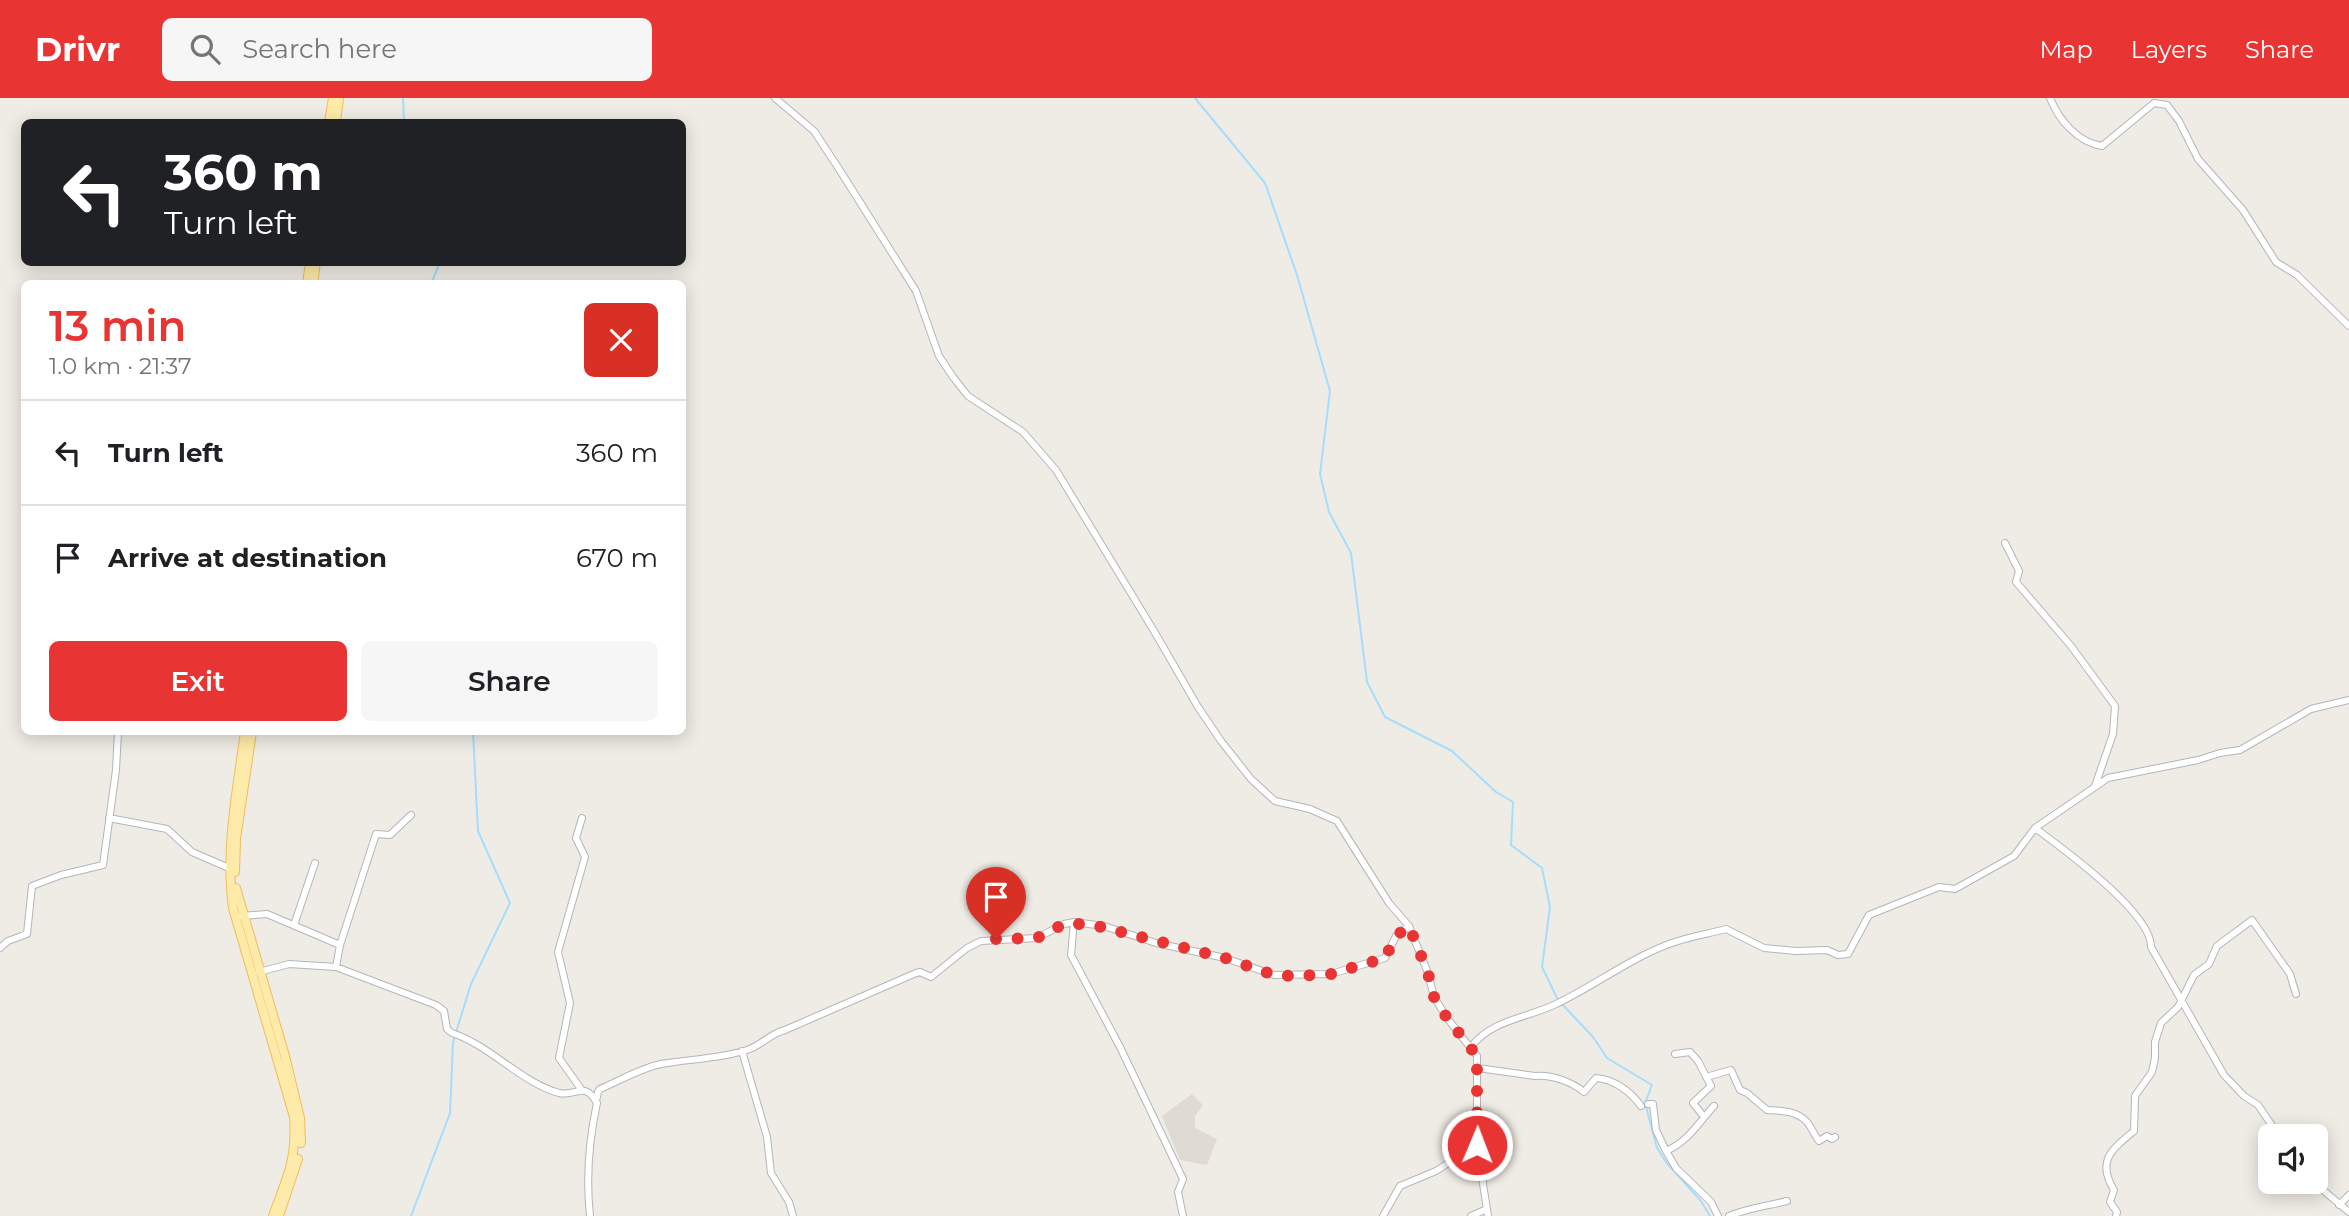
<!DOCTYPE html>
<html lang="en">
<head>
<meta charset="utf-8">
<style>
  body { margin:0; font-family:Montserrat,sans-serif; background:#f6f6f6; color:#202124; height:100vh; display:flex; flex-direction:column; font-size:26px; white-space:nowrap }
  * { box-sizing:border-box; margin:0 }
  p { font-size:23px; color:#757577 }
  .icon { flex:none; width:38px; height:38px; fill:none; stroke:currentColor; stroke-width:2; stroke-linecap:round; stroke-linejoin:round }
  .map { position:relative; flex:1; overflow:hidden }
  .drawer { position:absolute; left:21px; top:182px; width:665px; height:455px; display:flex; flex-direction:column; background:#fff; border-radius:10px; box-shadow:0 4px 18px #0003 }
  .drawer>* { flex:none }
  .guide { position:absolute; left:21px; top:21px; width:665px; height:147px; border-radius:10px; box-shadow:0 4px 18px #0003; background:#202124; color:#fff; overflow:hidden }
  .buttons { position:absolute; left:2258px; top:1026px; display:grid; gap:14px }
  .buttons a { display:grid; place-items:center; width:70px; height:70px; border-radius:10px; background:#fff; box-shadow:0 4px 18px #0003; font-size:35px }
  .pin { position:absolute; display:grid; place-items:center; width:60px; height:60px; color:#fff; margin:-72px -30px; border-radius:50% 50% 50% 0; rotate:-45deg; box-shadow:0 0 7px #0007 }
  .pin .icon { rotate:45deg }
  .me { position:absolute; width:77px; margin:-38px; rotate:1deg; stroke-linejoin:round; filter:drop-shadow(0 0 5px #0008) }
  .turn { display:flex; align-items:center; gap:24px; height:147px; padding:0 28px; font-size:32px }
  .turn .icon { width:91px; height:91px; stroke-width:2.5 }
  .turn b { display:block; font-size:49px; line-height:60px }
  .round { display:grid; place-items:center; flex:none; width:74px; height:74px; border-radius:10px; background:#f6f6f6 }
  .head { display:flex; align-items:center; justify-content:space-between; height:119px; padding:0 28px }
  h1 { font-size:42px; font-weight:600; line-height:52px; color:#e83432 }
  .action { display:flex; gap:14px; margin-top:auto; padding:14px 28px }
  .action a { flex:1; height:80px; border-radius:10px; background:#e83432; color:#fff; font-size:28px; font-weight:600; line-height:80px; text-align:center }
  .action a+a { background:#f6f6f6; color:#202124 }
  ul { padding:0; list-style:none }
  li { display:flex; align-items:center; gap:21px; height:105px; padding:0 28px; border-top:2px solid #e0e0e0 }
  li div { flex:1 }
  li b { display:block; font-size:26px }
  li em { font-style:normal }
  header { display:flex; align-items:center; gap:42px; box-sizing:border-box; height:98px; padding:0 35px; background:#e83432; color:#fff }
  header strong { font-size:33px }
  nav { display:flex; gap:38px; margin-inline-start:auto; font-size:24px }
  .search { width:490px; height:63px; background:#f6f6f6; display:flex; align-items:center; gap:18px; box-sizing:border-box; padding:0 24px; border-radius:10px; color:#757577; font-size:26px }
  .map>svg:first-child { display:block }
  .education { fill:#dfdbd3 }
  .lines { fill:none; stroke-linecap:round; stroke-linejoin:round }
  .stream { stroke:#a5ddfe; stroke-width:2 }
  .minor-casing { stroke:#b2b6ba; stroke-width:8 }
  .major-casing { stroke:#f0bd5c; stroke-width:10 }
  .minor { stroke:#fff; stroke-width:6 }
  .major { stroke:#feebaa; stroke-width:8 }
  .route { stroke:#e83432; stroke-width:12; stroke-dasharray:0 21.6 }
</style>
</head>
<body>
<header>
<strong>Drivr</strong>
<div class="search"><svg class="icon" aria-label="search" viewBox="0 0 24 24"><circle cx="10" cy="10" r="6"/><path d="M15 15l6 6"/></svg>Search here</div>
<nav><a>Map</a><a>Layers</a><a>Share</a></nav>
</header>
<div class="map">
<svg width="2349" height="1118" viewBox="0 0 2349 1118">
  <rect width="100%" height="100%" fill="#efece5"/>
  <path class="education" d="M1192 996 1203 1007 1195 1018V1030L1217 1041 1207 1067 1180 1062 1162 1018Z"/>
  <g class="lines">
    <path class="stream" d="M403 0 404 24
      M1195 0 1265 85 1297 177 1330 293 1320 376 1329 414 1351 455 1367 584 1385 619 1452 653 1496 694 1513 704 1511 747 1542 770 1550 809 1542 869 1558 902
      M431 186 440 164
      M1562 906 1593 939 1607 960 1652 987 1645 1005 1657 1050 1666 1064 1701 1103 1710 1118
      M411 1118 450 1015 453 944 471 886 510 805 478 733 473 634"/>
    <g class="minor-casing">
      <path id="minor" d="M775 0 814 33 839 71 916 193 939 258 953 279 968 298 1023 334 1056 372 1154 533 1198 609 1221 643 1251 681 1275 703 1310 711 1337 723 1389 805 1409 828 1428 875 1434 899 1447 920 1477 958V1047L1488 1118
        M2050 0C2059 22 2077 44 2102 48L2154 5 2167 7 2179 23 2198 61 2243 112 2276 164 2297 177 2349 228
        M2005 445 2019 473 2016 484 2071 548 2115 608 2113 636 2095 688
        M109 720 167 731 192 754 229 770
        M2035 730C2062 750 2152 815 2151 849L2224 977 2244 998 2258 1007 2279 1038
        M242 818 267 816 340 847
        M1074 824 1071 857 1120 949 1183 1081 1178 1094 1183 1118
        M294 827 315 765
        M0 850 8 843 27 836 32 788 61 777 103 767 116 672 118 634
        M336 869 340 847 376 736 390 737 411 717
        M259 874 289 866 336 869 436 907 444 913 447 931 452 935C491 948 520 984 559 995 577 999 584 982 597 1005 589 1042 586 1081 590 1118
        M1471 949C1491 922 1527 920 1556 906 1594 888 1629 861 1669 846 1687 839 1707 836 1726 831L1764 850 1796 853 1827 852 1838 857 1848 856 1869 817 1939 789 1955 791 2014 758 2035 730 2108 680 2198 662 2220 655 2240 652 2311 611 2349 602
        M742 953 767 1039 771 1075 789 1104 793 1118
        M1675 956 1690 954 1698 963 1711 988 1693 1005 1704 1019
        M1478 970 1535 978C1551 976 1572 984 1584 994L1596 980C1614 981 1631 994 1641 1008
        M1706 979 1731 972 1740 992 1747 995 1767 1012C1780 1013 1795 1012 1806 1023 1811 1028 1814 1037 1819 1043L1827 1038 1832 1041 1835 1039
        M581 991 559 960 570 905 558 854 585 759 576 740 582 720
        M596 1003 598 994 600 991C619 983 641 970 661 966 689 961 719 961 747 952 762 947 771 935 785 932L916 875 920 874 931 879 967 850 981 843 1037 840 1064 826 1074 824 1104 828 1156 845 1225 860 1274 877 1331 876 1385 860 1396 838 1409 828
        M1648 1006H1653L1656 1032 1666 1053 1676 1070 1711 1104 1718 1118
        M1666 1053C1689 1043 1698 1025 1714 1008
        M2315 1082 2324 1093 2349 1114
        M2339 1107 2349 1097
        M1383 1118 1400 1088 1436 1073 1459 1058 1477 1039
        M1471 1118 1487 1111
        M1729 1118C1748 1110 1767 1108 1787 1103
        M2116 1118 2117 1114 2110 1104 2114 1092C2096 1063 2112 1051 2134 1033L2135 998 2152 974 2155 960V944L2161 925 2178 909 2194 877 2209 866 2217 848 2252 822 2290 876 2296 896"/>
    </g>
    <g class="major-casing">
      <path id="major" d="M329 24 333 0
        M336 24 339 0
        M307 186 310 164
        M313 186 316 164
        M245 634C237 693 225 751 233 810L294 1019C297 1062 287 1079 273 1118
        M235 774 236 741 252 634
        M236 790 285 958 300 1020 301 1045
        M279 1118 298 1061"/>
    </g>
    <use href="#minor" class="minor"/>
    <use href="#major" class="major"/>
  </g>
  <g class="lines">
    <path class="route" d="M996 841 1037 840 1064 826H1089L1225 860 1274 877 1293 878 1331 876 1385 860 1396 838 1409 828 1428 875 1434 899 1447 920 1477 958V1047"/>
  </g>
</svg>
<div class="buttons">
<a><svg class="icon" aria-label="sound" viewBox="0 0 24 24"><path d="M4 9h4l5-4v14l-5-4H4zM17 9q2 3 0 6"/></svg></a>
</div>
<div class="pin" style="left:996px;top:841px;background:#d93025"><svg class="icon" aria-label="arrive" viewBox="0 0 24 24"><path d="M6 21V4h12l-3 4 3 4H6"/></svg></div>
<svg class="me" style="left:1477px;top:1047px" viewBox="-20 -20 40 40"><circle r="17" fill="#e83432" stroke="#fff" stroke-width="3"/><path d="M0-11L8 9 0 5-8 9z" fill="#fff"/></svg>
<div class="guide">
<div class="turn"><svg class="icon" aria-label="left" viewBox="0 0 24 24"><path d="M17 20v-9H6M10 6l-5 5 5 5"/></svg><div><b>360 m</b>Turn left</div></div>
</div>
<section class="drawer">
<div class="head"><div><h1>13 min</h1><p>1.0 km · 21:37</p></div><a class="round" style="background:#d93025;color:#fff"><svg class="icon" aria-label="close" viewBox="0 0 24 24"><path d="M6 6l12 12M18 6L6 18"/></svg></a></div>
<ul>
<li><svg class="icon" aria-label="left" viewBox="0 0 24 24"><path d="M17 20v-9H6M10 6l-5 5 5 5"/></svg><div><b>Turn left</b></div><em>360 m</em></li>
<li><svg class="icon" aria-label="arrive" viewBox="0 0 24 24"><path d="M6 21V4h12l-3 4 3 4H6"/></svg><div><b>Arrive at destination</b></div><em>670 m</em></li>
</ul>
<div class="action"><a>Exit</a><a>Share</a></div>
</section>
</div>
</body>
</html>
